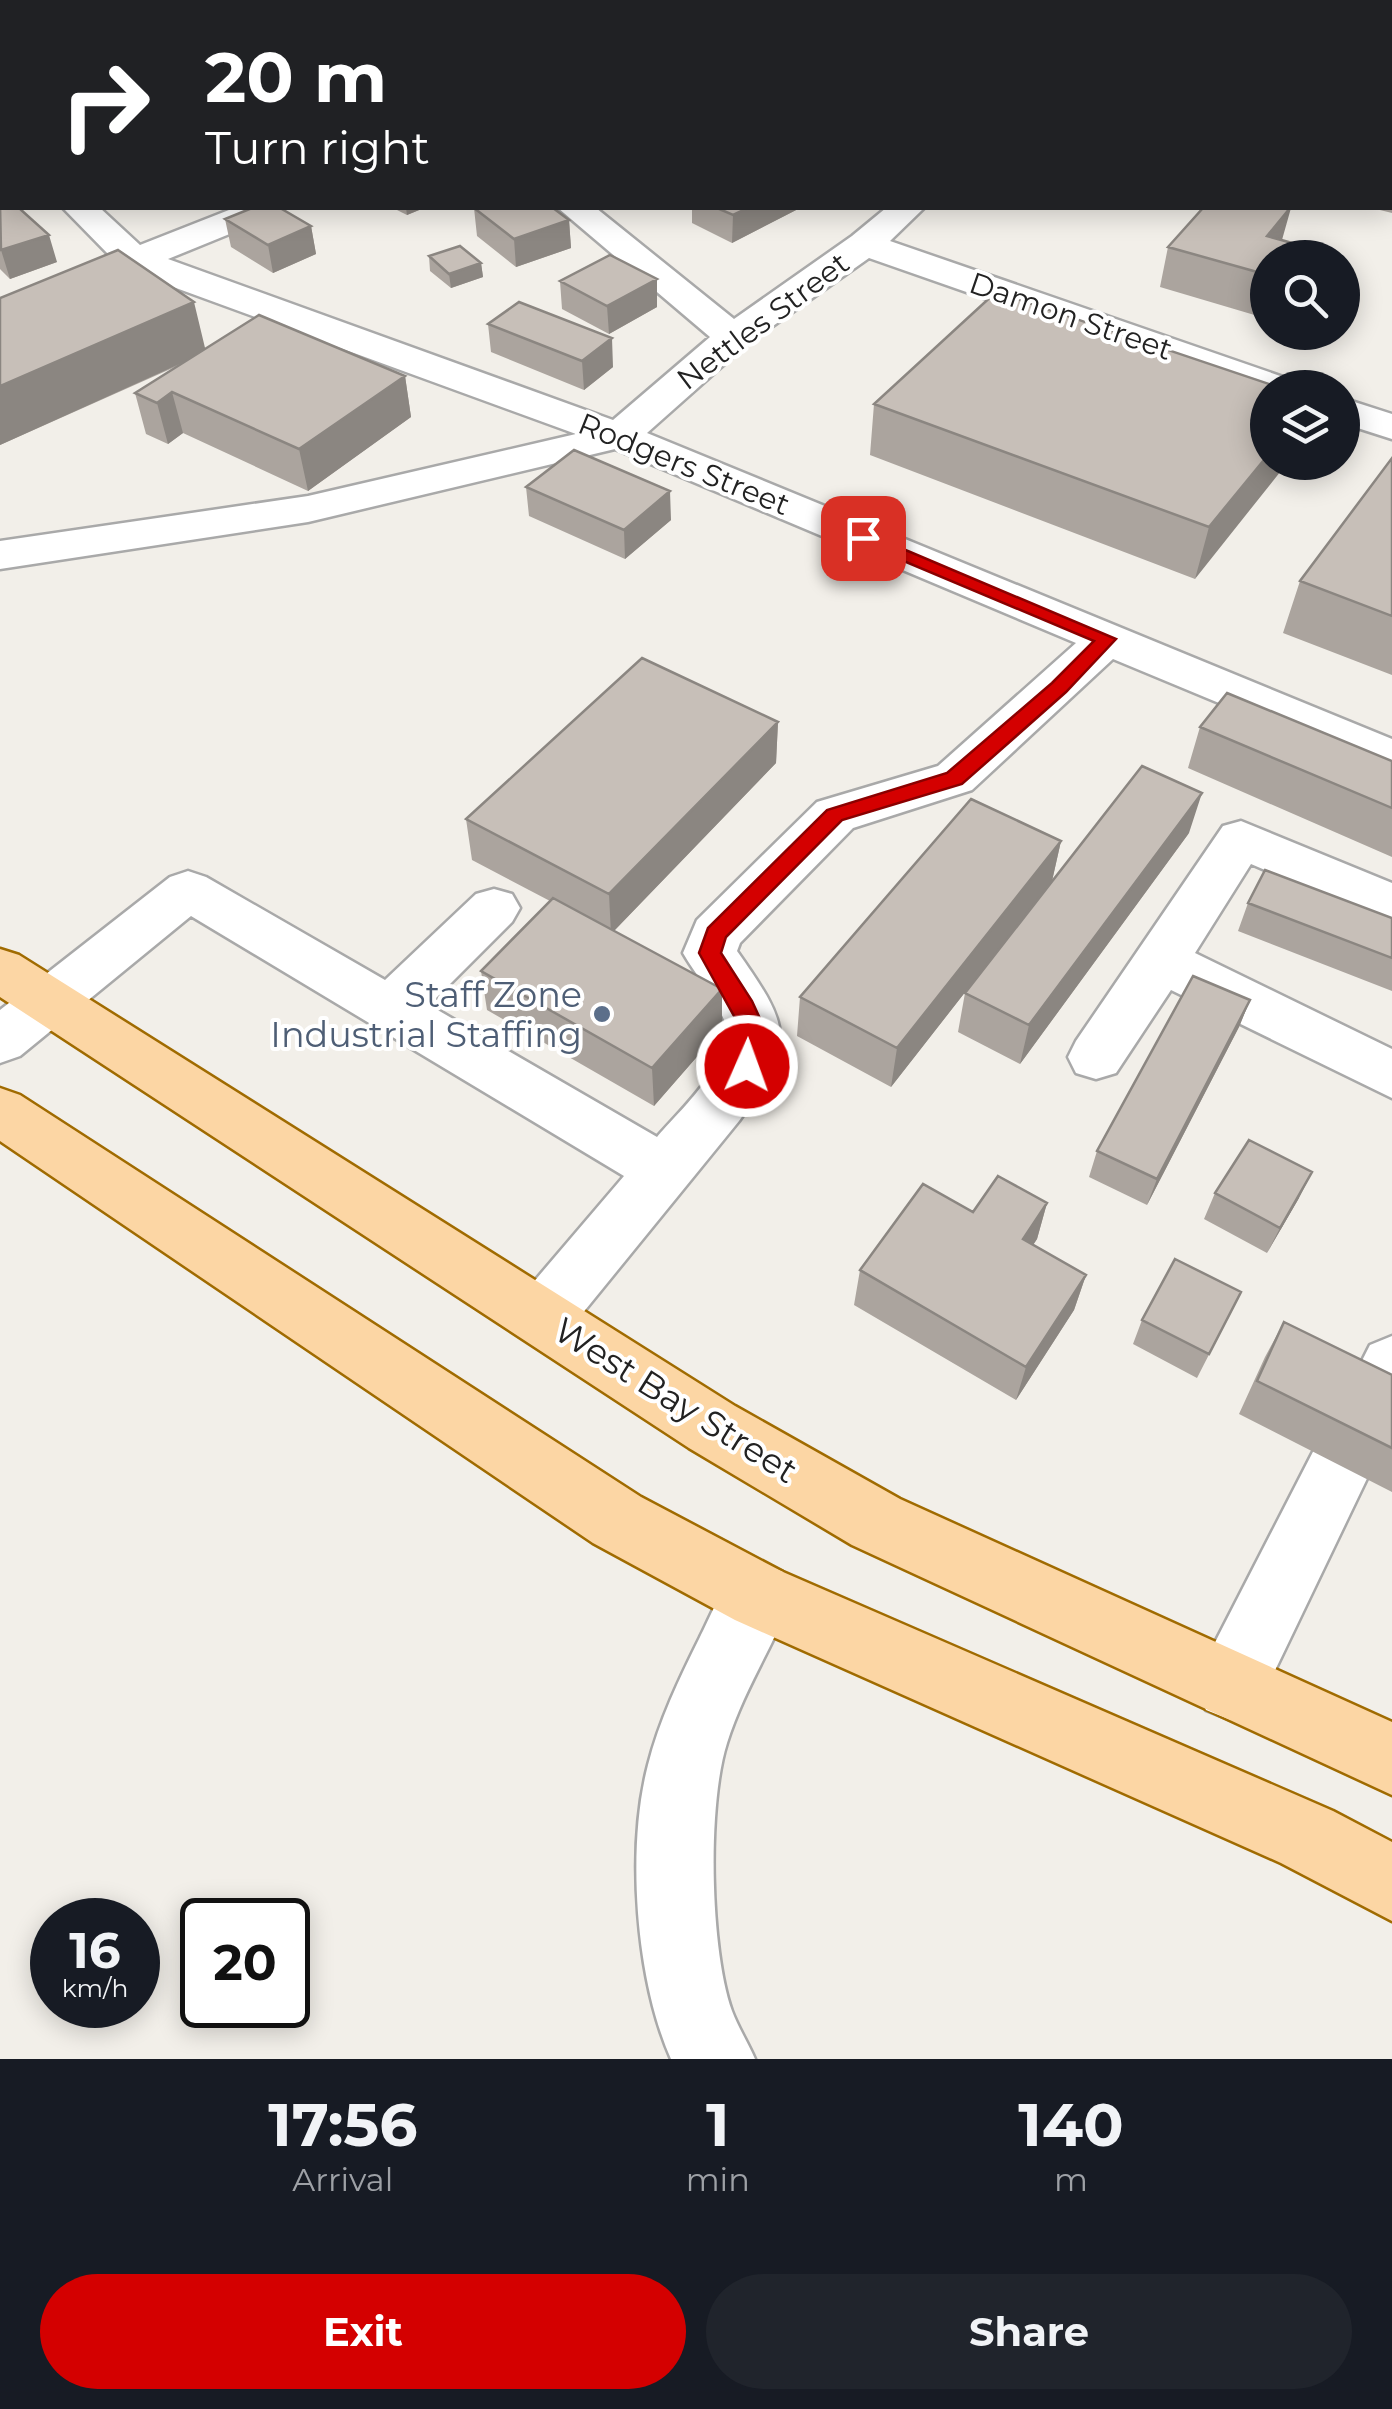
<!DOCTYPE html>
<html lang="en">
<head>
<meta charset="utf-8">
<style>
  body { margin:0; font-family:Montserrat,sans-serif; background:#20242c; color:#f1f3f6; height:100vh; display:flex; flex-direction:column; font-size:38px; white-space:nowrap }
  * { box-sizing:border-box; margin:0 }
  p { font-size:32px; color:#9ea1a6 }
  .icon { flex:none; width:55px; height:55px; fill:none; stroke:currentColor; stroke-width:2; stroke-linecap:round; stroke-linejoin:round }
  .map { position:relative; height:2059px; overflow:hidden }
  .drawer { display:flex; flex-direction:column; background:#171b24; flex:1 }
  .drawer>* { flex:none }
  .guide { position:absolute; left:0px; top:0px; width:1392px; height:210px; box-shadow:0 5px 25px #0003; background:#202124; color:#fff; overflow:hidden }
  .tools { position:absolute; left:1250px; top:240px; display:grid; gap:20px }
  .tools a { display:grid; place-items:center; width:110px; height:110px; border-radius:50%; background:#171b24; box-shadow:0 5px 25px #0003; font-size:50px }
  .speed { position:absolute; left:30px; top:1898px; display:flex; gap:20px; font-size:50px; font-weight:700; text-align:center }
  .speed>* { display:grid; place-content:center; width:130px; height:130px; border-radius:50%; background:#171b24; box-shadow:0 5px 25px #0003; line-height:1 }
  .speed small { font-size:25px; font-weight:400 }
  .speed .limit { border:5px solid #111; border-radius:15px; background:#fff; color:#111 }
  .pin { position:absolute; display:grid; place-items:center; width:85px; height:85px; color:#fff; margin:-42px; border-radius:20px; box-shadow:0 5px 15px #0006 }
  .me { position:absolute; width:110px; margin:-55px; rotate:2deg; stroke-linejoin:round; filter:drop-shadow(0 0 8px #0008) }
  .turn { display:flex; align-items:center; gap:35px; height:210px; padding:0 40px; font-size:45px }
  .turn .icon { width:130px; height:130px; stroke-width:2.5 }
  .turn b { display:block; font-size:70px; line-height:85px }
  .eta { display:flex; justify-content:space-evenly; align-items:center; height:170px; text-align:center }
  .eta b { font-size:60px; font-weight:700; line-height:70px }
  .action { display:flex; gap:20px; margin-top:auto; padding:20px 40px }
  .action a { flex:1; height:115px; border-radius:60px; background:#d40000; color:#fff; font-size:40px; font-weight:700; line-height:115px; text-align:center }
  .action a+a { background:#20242c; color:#f1f3f6 }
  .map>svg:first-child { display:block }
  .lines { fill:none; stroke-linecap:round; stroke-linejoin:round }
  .minor-casing { stroke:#a9a9a9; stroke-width:5 }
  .major-casing { stroke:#a06b00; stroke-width:5 }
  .minor { fill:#fff; fill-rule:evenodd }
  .major { fill:#fcd6a4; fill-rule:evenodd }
  .wall { fill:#aba49e }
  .shaded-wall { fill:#8b8681 }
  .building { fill:#c7bfb8; stroke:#8b8681; stroke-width:2.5 }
  .route { fill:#d40000; stroke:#8a0000; stroke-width:2.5 }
  .service-dot { fill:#5c6f8a; stroke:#fff; stroke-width:4 }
  .labels { text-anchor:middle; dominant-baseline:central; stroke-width:8; stroke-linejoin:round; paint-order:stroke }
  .far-street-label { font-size:30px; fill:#222; stroke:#fff }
  .service-label { font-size:35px; fill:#4e5e75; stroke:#fff; text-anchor:end }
  .street-label { font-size:35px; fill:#222; stroke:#fff }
</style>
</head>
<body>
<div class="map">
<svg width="1392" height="2059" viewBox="0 0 1392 2059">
  <rect width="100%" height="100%" fill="#f2efe9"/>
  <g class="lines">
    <g class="minor-casing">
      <path id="minor" d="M290 0H322L323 2H292Z
        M710 0H743L744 2H712Z
        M874 0H912L913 2H876Z
        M0 121 2 122V143L0 142Z
        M1390 134H1392V154H1390Z
        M63 208H100L140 245 234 208H281L276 215 168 259 613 420 710 337 558 208H596L734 319 852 236 886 208H924L890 241 1292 380 1297 388H1268V397L1264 396 869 258 746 345 647 433 1392 739V775L1113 659 972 790 853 828 740 943 737 951C792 1029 796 1042 739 1121L564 1336 542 1345 520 1336 511 1317 520 1298 624 1176 191 916 20 1056 0 1063V1010L170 877 188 871 206 877 385 980 476 894 494 889 512 894 520 908 512 922 429 1005 657 1137C680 1110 738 1058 724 1020 715 996 696 976 683 953L697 920 817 802 938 766 1076 643 615 449 308 522 0 569V541L308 496 576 434 135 273 0 325V301L111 257Z
        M1342 398 1392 414V439L1342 423Z
        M1241 821 1392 883V924L1251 864 1195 953 1392 1049V1098L1171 990 1116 1073 1096 1079 1076 1073 1068 1057 1076 1041 1223 826Z
        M1392 1336V1429L1370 1438 1347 1429 1338 1408 1370 1345Z
        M1340 1435 1363 1444 1373 1466 1256 1710 1231 1720 1206 1710 1196 1685 1206 1660 1317 1444Z
        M759 1562 783 1572 793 1596C773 1646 743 1692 727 1743 707 1805 710 1950 732 2011 738 2027 748 2043 755 2059H671C636 1980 626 1849 648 1765 659 1721 680 1677 700 1637 708 1622 725 1579 738 1571 744 1567 752 1565 759 1562Z"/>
    </g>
    <g class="major-casing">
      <path id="major" d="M0 949 19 955 735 1406 900 1499 1392 1722V1795L852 1545 689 1448 0 997Z
        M0 1088 20 1095 641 1497 783 1572 1333 1811 1392 1842V1921L1281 1863 735 1620 593 1543 0 1141Z"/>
    </g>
    <use href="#minor" class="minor"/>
    <use href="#major" class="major"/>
  </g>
  <path class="wall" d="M604 0H693V2H604Z
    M1013 0H1069L1065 2H1022Z
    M2 35V68L0 66V36Z
    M1390 156 1392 157V213L1372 208H1390Z
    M0 204 57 262 10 279 0 269Z
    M393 208H424L407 215Z
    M474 208 569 220 571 248 516 267 477 236Z
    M692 208H800L732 243 692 223Z
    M225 219 311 226 316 254 273 273 231 247Z
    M1282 240 1332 254 1330 258H1268V319L1160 287 1168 247Z
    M429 256 481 263 483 277 451 288 430 271Z
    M657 279V307L609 334 562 309 560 281Z
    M0 298 206 349 405 376 411 417 308 491 183 433 168 444 146 434 135 393 184 363 0 445Z
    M488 324 613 367 584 390 491 352Z
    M1281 388 1195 579 870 455 874 404Z
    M1392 458V675L1283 633 1300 581Z
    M526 487 671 520 625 559 529 516Z
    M778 722 776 763 614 931 722 989V1028L654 1106 487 1010 481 971 550 901 472 860 466 819Z
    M1200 727 1392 761V857L1188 768Z
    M1189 833 1020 1064 958 1032 965 993Z
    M1061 841 1052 881 891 1087 797 1036 800 997Z
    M1248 903 1392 918V991L1238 931Z
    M1250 1000 1239 1027 1147 1205 1089 1177 1097 1151Z
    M1215 1193 1299 1198 1267 1253 1204 1219Z
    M1047 1203 1037 1239 1033 1245 1086 1275 1074 1310 1016 1400 854 1305 860 1270 973 1212Z
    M1241 1292 1197 1378 1133 1344 1142 1320Z
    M1284 1322 1392 1375V1492L1239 1414 1265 1357Z"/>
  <path class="shaded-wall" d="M632 0H693V2H632Z
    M1251 0H1269V2H1250Z
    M2 19V34L0 35V20Z
    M406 208H424L407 215Z
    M748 208H800L732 243 733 215Z
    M1291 208 1280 247 1267 236Z
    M569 220 571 248 516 267 514 239Z
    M311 226 316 254 273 273 268 245Z
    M49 235 57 262 10 279 1 250Z
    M481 263 483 277 451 288 449 274Z
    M657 279V307L609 334 607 306Z
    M194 302 206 352 0 445V386Z
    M612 338 613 367 584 390 582 361Z
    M405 376 411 417 308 491 299 449Z
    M172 392 183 433 168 444 157 403Z
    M1268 455V462H1288L1195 579 1209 527Z
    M670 491 671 520 625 559 624 530Z
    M778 722 776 763 611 934 609 894Z
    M1202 793 1189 833 1020 1064 1029 1025Z
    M1061 841 1052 881 891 1087 897 1048Z
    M722 989V1028L654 1106 652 1068Z
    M1250 1000 1239 1027 1147 1205 1157 1179Z
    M1312 1172 1299 1198 1267 1253 1280 1228Z
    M1047 1203 1037 1239 1013 1275 1023 1239Z
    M1086 1275 1074 1310 1016 1400 1026 1367Z"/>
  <path class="building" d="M0 0 4 2 2 19 0 20Z
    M48 0H97L99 2H51Z
    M381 0H440L431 2H385Z
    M486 0H536L528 2H485L483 1Z
    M796 0H857L862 2H795L792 1Z
    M1159 0H1256L1254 2H1156Z
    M1390 156 1392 157V183H1390Z
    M2 203V208H19L49 235 1 250 0 204Z
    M252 208H280L311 226 268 245 225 219Z
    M474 208H553L569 220 514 239Z
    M717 208H748L733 215Z
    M1203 208H1290L1267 236 1332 254 1329 258H1268V275L1168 247Z
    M460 246 481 263 449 274 429 256Z
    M118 250 194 302 0 386V298Z
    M610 255 657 279 607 306 560 281Z
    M996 292 1281 388H1268V455L1209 527 874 404Z
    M519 302 612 338 582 361 488 324Z
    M259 315 405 376 299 449 172 392 157 403 135 393Z
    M574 450 670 491 624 530 526 487Z
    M1392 458V616L1300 581Z
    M642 658 778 722 609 894 466 819Z
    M1227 693 1392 761V808L1200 727Z
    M1142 766 1202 793 1029 1025 965 993Z
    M971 799 1061 841 897 1048 800 997Z
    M1265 870 1392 918V958L1248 903Z
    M553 898 722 989 652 1068 481 971Z
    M1193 976 1250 1000 1157 1179 1097 1151Z
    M1249 1140 1312 1172 1280 1228 1215 1193Z
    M998 1176 1047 1203 1023 1239 1086 1275 1026 1367 860 1270 923 1184 973 1212Z
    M1175 1259 1241 1292 1209 1354 1142 1320Z
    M1284 1322 1392 1375V1448L1257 1381Z"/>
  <path class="route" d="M863 532 1116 639 1066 692 962 784 842 820 726 937 721 953 752 1001 767 1034 758 1066 747 1075 735 1066 744 1034 699 953 708 928 827 810 947 773 1052 683 1094 641 856 541 854 538Z"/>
  <circle class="service-dot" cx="602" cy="1014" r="10"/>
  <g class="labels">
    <g class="far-street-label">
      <text transform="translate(1071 316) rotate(19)">Damon Street</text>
      <text transform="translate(763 321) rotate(-37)">Nettles Street</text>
      <text transform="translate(684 464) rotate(22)">Rodgers Street</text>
    </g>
    <g class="service-label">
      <text x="582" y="994">Staff Zone<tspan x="582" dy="40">Industrial Staffing</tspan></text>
    </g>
    <g class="street-label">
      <text transform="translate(676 1400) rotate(32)">West Bay Street</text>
    </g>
  </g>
</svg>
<div class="tools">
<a><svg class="icon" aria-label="search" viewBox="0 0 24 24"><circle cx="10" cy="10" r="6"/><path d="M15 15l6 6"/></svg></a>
<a><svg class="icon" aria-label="layers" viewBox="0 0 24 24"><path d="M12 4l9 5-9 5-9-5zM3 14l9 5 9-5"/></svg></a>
</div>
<div class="speed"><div>16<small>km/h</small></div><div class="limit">20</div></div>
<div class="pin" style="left:863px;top:538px;background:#d93025"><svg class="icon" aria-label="arrive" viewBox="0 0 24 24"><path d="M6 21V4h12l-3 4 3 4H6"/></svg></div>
<svg class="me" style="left:747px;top:1066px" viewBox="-20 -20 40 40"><circle r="17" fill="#d40000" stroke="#fff" stroke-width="3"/><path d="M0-11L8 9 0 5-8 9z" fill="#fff"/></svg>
<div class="guide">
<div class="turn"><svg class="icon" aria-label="right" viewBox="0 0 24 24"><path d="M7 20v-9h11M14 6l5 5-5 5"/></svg><div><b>20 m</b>Turn right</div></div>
</div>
</div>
<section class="drawer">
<div class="eta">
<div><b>17:56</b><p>Arrival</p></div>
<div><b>1</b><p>min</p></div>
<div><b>140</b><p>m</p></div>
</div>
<div class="action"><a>Exit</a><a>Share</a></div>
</section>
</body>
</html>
